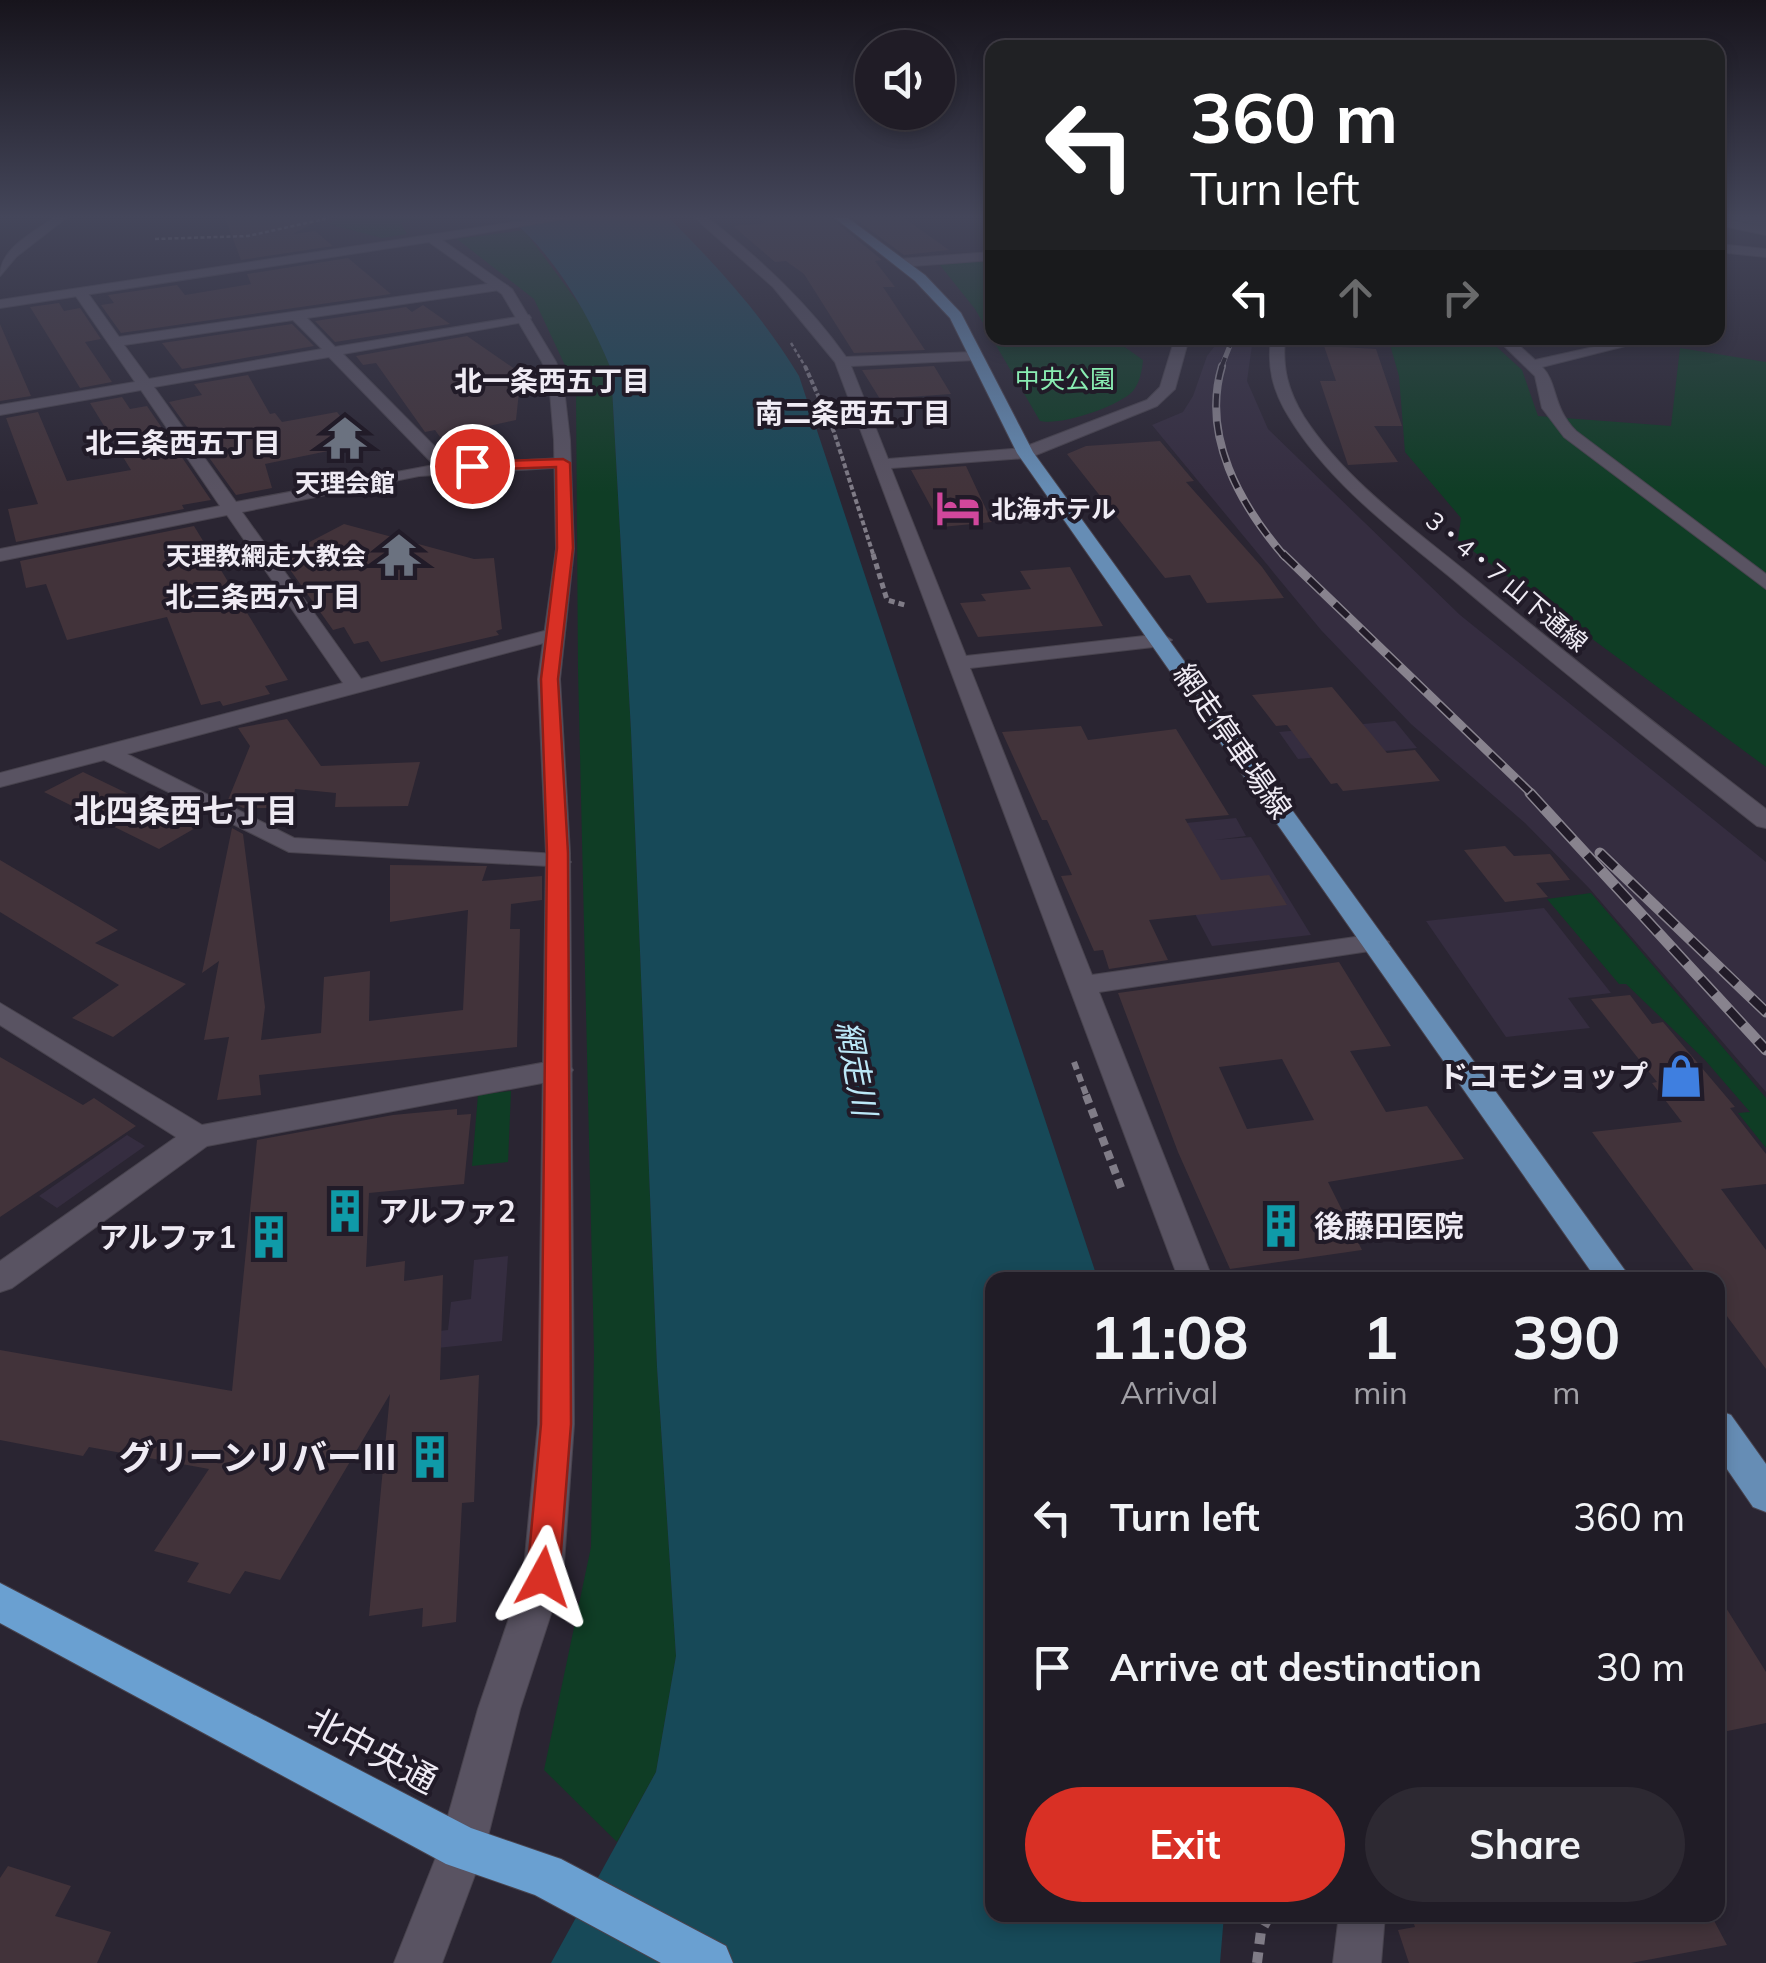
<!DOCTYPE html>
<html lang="en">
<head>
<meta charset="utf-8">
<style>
  body { margin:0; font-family:Mulish,"Noto Sans JP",sans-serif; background:#2d2932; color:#f1f3f6; height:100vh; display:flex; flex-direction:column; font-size:38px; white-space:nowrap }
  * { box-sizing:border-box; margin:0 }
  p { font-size:32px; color:#a2a1a7 }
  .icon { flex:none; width:55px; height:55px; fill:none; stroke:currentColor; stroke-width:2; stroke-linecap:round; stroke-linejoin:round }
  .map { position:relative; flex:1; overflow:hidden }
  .drawer { position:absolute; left:985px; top:1272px; width:740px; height:650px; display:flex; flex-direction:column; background:#201c26; border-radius:20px; box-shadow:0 5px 15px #0003,0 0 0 2px #3d3a43 }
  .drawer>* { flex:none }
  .banner { position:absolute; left:985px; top:40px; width:740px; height:305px; border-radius:20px; box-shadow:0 5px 15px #0003,0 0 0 2px #3d3a43; background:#202124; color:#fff; overflow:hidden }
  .fabs { position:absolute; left:855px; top:30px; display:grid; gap:20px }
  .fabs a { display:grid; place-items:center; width:100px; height:100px; border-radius:50%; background:#201c26; box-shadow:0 5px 15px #0003,0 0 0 2px #3d3a43; font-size:50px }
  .pin { position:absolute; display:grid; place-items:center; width:85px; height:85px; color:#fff; margin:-42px; border:5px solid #fff; border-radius:50%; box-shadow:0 2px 10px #0007 }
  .me { position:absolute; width:110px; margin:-55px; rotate:5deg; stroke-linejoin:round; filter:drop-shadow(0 0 8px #0008) }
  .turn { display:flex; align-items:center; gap:35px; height:210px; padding:0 40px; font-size:45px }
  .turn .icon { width:130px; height:130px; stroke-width:2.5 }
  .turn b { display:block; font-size:70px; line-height:85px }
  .lanes { display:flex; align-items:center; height:95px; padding:0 40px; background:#0003; justify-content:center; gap:50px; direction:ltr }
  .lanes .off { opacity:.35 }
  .eta { display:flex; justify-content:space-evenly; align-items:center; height:170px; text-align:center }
  .eta b { font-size:60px; font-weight:700; line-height:70px }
  .cta { display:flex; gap:20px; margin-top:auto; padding:20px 40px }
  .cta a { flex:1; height:115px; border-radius:60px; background:#d93025; color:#fff; font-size:40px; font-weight:700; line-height:115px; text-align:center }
  .cta a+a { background:#2d2932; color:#f1f3f6 }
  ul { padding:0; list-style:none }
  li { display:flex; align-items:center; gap:30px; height:150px; padding:0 40px }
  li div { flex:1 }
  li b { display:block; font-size:38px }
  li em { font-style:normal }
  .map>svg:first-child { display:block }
  .built { fill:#352d40 }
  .green { fill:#0f3d25 }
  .water { fill:#174958 }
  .building { fill:#42333a; fill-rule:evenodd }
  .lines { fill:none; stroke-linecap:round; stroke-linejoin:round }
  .minor-casing { stroke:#48434e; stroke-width:2 }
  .tertiary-casing { stroke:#48434e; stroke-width:2 }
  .secondary-casing { stroke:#48434e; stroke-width:2 }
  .primary-casing { stroke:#48434e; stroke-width:2 }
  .trunk-casing { stroke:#48434e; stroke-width:2 }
  .path-far5 { stroke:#807c87; stroke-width:2.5; stroke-dasharray:4 2.5; stroke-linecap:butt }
  .path-far4 { stroke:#807c87; stroke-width:4; stroke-dasharray:5 2.5; stroke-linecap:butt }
  .path-far3 { stroke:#807c87; stroke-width:5; stroke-dasharray:6 4; stroke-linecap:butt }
  .path-far2 { stroke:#807c87; stroke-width:6; stroke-dasharray:8 5; stroke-linecap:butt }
  .path-far1 { stroke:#807c87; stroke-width:8; stroke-dasharray:9 6; stroke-linecap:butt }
  .path { stroke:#807c87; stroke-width:10; stroke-dasharray:11 8; stroke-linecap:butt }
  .minor { fill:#595362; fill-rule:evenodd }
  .tertiary { fill:#595362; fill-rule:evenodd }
  .secondary { fill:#595362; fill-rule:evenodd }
  .primary { fill:#668db5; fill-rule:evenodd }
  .trunk { fill:#6aa0d1; fill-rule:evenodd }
  .rail-far3-casing { stroke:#88838e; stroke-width:5 }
  .rail-far2-casing { stroke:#88838e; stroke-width:8 }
  .rail-far1-casing { stroke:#88838e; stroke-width:9 }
  .rail-casing { stroke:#88838e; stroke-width:11 }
  .rail-far3 { stroke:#211b28; stroke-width:4; stroke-dasharray:11; stroke-linecap:butt }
  .rail-far2 { stroke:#211b28; stroke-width:5; stroke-dasharray:14; stroke-linecap:butt }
  .rail-far1 { stroke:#211b28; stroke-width:6; stroke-dasharray:18; stroke-linecap:butt }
  .rail { stroke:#211b28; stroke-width:8; stroke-dasharray:21; stroke-linecap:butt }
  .route { fill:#d93025; stroke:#8d1f18; stroke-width:2.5 }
  .labels { text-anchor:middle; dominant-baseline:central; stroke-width:8; stroke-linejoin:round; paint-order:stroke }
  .far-park-label { font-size:25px; fill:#89edb2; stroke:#211b28 }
  .far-poi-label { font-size:25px; font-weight:bold; fill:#efebf4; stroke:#211b28 }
  .far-street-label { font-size:25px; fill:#efebf4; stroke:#211b28 }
  .far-neighbourhood-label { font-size:28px; font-weight:bold; fill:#efebf4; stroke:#211b28 }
  .street-label { font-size:30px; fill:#efebf4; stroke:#211b28 }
  .poi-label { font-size:30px; font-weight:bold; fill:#efebf4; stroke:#211b28; text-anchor:end }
  .neighbourhood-label { font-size:32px; font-weight:bold; fill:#efebf4; stroke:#211b28 }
  .water-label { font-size:32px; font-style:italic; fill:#bce8f8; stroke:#211b28 }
  .near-poi-label { font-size:35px; font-weight:bold; fill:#efebf4; stroke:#211b28; text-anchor:end }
  .near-street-label { font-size:35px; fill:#efebf4; stroke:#211b28 }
</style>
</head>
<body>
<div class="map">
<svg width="1766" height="1963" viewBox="0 0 1766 1963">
  <rect width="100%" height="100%" fill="#2a2532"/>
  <path class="built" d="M1221 338H1253L1247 381 1268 429 1460 615 1766 862V1092L1589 888 1525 823 1411 724 1321 630 1152 425 1183 412 1193 396 1207 356Z
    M1395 721 1417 748 1298 759 1279 732Z
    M1236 818 1246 836 1215 840 1251 837 1311 935 1212 946 1159 846 1156 826Z
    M1544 908 1611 993 1568 998 1590 1028 1506 1037 1426 921Z
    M127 1135 145 1146 57 1208 39 1196Z
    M508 1256 502 1341 428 1349 430 1332 448 1330 451 1302 471 1299 474 1260Z"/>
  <path class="green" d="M341 218H435L400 222 407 234 382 238 328 224Z
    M524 230 591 320 611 369 631 731 657 1367 676 1656 656 1772 617 1842 544 1770 591 1547 594 1352 578 669 576 389 534 299 457 239Z
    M992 259V338H1112L1143 360C1142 371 1140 382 1133 391 1118 407 1060 426 1040 421L975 309 939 264Z
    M1388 338H1487L1522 370 1538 416 1671 426 1680 348 1766 362V767L1458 540 1461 518 1405 452 1399 376Z
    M1591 893 1766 1098V1148L1738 1113 1750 1112 1705 1060 1626 984H1619L1547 899Z
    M511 1091 508 1162 472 1166 478 1095Z"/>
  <path class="water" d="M509 218H669C719 268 762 315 799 376L1098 1280H992V1915H1224L1220 1963H551L656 1772 676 1656 657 1367 631 731 611 369C589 315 555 255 509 218Z"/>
  <path class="building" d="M225 218H322L293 234 315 231 333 246 241 260Z
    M760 218H831L882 260 875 261 895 287H883L925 350 854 353 804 274 786 261 775 262 733 226 766 223Z
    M854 218H904L949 250 904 255Z
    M348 258 391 294 121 333 101 305 114 303 108 295 177 285 185 295 251 284 247 274Z
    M59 303 64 311 80 308 101 339 85 342 112 382 80 388 30 307Z
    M423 305 450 324 335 342 315 321 406 307 412 312Z
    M0 324 31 396 0 401Z
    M292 324 314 346 182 369 162 343Z
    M467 336 522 374 512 376 522 383 511 385 519 392 516 420 440 437 435 430 425 432 376 363 363 365 356 356Z
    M1324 346 1376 349 1402 426H1374L1398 462 1348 465 1320 381H1336Z
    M934 366 951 394 880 399 862 370Z
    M248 375 270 414 275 413 282 422 337 412 362 444 265 464 272 488 236 495 169 402 202 395 194 384Z
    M122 397 130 409 147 406 211 500 182 505 184 509 16 542 8 509 38 504 6 418 38 412 67 481 131 470 90 403Z
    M1160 441 1194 481 1186 482 1262 567 1284 598 1207 603 1190 575 1165 578 1067 454 1086 446Z
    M966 466 992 522 942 527 911 470Z
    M344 524 474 559 494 558 502 629 496 631 499 635 381 662 368 641 354 644 344 627 333 630 281 557Z
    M194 526 288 680 265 686 270 694 223 706 220 701 201 705 167 617 67 640 46 584 26 588 20 561Z
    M1070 567 1103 626 978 637 960 603 986 601 981 594 1031 589 1020 571Z
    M1332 687 1387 753 1415 750 1440 781 1343 791 1337 783 1331 784 1287 725 1276 726 1252 695Z
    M287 719 321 766 420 762 408 806 335 807 336 793 295 789 292 808H243L228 800 250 746 238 728Z
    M1081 726 1088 740 1176 729 1229 815 1185 819 1221 880 1269 875 1287 905 1149 920 1168 960 1109 969 1103 950 1094 951 1061 876 1072 875 1047 820H1042L1002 732Z
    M83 772 197 827 159 849 44 792Z
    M232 828 243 834 265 1007 261 1040 321 1033 324 977 370 971 369 1021 463 1010 468 910 390 922V865L487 866 482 881 542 876V900L511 904 510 929H520L517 1047 259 1075 261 1095 217 1100 229 1037 204 1040 219 961 202 973Z
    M1505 846 1514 856 1550 854 1570 880 1536 883 1548 897 1505 902 1464 850Z
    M0 860 118 930 95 943 186 984 113 1037 72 1018 119 985 0 912Z
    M1339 962 1391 1046 1350 1051 1386 1112 1427 1106 1464 1159 1328 1182 1362 1250 1230 1269 1178 1152 1118 993ZM1282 1059 1314 1120 1247 1129 1219 1067Z
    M1630 995 1652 1024 1663 1022 1735 1107 1730 1108 1766 1154V1184L1721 1189 1766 1250V1369L1718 1304V1280H1701L1592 1132 1682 1122 1652 1083 1657 1082 1591 999Z
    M0 1057 83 1105 94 1098 136 1126 0 1217Z
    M457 1109V1115L471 1114 464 1184 369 1193 366 1267 405 1261 404 1281 443 1275 440 1380 479 1375 474 1502 462 1503 456 1622 422 1627 423 1608 369 1616 390 1394 280 1580 245 1571 230 1594 187 1582 199 1563 154 1551 209 1469 89 1447 83 1456 0 1440V1350L232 1391 257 1140 393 1115Z
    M1718 1595 1766 1672V1723L1718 1733Z
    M8 1866 71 1886 55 1916 111 1932 97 1963H0V1878Z
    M1411 1915H1711L1727 1945 1631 1963H1409L1398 1930 1415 1927Z"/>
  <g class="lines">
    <g class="minor-casing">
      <path id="minor" d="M53 218H66L16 257 0 276C0 248 32 234 53 218Z
        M695 218H708C760 259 808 303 846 357L975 352 982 356 975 360 851 366 888 459 1025 448 1033 453 1025 458 891 468 966 656 1162 634 1172 640 1162 646 970 668 1092 975 1376 934 1389 942 1376 950 1099 992 1213 1280H1179L835 362 773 287Z
        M1718 218 1766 227V235L1718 225Z
        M1718 244 1766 249V257L1718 252Z
        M992 252V260L899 267 893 263 899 259Z
        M501 282 508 286 506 289 307 318 335 347 529 315 531 318 524 322 343 354 452 464 563 458 571 463 569 467 419 476 242 512 361 679 552 629 559 631V639L127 754 294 838 558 854 567 857 571 862 567 867 289 852 104 760 0 787V773L343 683 227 515 0 561V549L220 506 141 390 0 415V405L135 382 73 292 75 289H85L119 337ZM293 320 322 349 149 379 124 345ZM329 357 434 465 236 502 154 387Z
        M1496 338H1511L1535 360 1634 338H1657L1542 367C1558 383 1552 407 1576 431L1766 574V589L1564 437 1542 408 1535 376Z
        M0 1003 202 1125 558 1060 568 1063 573 1070 568 1077 558 1080 207 1146 12 1288 0 1292V1261L176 1137 0 1025Z
        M462 1825 478 1832 485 1848 442 1963H394L446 1832Z
        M1339 1915H1385L1381 1963H1333Z"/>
    </g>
    <g class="tertiary-casing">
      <path id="tertiary" d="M541 218H569L442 240 512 289 556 362 563 380 570 440 574 549 560 679 570 853 574 1424 563 1577 520 1709 485 1848 478 1864 462 1871 446 1864 439 1848 478 1709 523 1577 538 1424 546 853 538 679 556 549 554 440 549 380 542 362 502 294 429 242 0 308V300Z
        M1175 338H1189L1175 389 1157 406 1031 457H1019V449L1147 400 1160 387Z
        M1271 338H1285C1282 368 1288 391 1304 417 1345 480 1411 527 1469 574 1566 654 1666 732 1766 809V828L1757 826C1658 748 1559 669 1462 587 1401 536 1331 486 1289 417 1273 391 1267 368 1271 338Z"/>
    </g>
    <g class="secondary-casing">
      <path id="secondary" d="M1730 218 1766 219V227Z"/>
    </g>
    <g class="primary-casing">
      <path id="primary" d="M835 218H848L925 275 961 313 1033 452 1632 1280H1597L1017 453 950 318 915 281Z
        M1718 1410 1731 1415 1766 1464V1512L1753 1507 1718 1456Z"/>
    </g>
    <g class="trunk-casing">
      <path id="trunk" d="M0 1583 471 1828 561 1859 726 1946 733 1963H661L535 1895 446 1864 0 1623Z"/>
    </g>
    <path class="path-far5" d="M155 239 248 236 329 218
      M791 343 806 368"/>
    <path class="path-far4" d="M805 366 834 432 874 557"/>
    <path class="path-far3" d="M873 554 887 600 908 606"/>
    <path class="path-far2" d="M1074 1062 1087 1097"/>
    <path class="path-far1" d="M1086 1095 1122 1190"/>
    <path class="path" d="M1257 1963 1261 1931 1270 1915"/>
    <use href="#minor" class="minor"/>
    <use href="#tertiary" class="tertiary"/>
    <use href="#secondary" class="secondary"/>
    <use href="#primary" class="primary"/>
    <use href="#trunk" class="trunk"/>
    <g class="rail-far3-casing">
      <path id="rail-far3" d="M1221 368 1233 338"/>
    </g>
    <g class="rail-far2-casing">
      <path id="rail-far2" d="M1222 366C1201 436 1240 505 1285 557"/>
    </g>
    <g class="rail-far1-casing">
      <path id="rail-far1" d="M1283 554 1533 795"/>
    </g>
    <g class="rail-casing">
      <path id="rail" d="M1530 793 1766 1050
        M1600 853 1766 1012"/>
    </g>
    <use href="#rail-far3" class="rail-far3"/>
    <use href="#rail-far2" class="rail-far2"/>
    <use href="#rail-far1" class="rail-far1"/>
    <use href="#rail" class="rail"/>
  </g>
  <linearGradient id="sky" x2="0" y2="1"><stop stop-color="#17141c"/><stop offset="0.44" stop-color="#44465a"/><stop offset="1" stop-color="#44465a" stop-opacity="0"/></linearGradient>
  <rect width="1766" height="493" fill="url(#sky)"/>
  <path class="route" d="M563 459 570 463 573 548 558 679 568 853 571 1424 559 1577 555 1588 543 1593 531 1588 527 1577 541 1424 547 853 541 679 557 548 556 467 472 470 465 466 472 462Z"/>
  <defs>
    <g id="temple-bare" transform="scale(3.45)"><path d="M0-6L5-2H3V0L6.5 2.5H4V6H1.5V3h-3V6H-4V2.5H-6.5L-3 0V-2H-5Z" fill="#6b7280" stroke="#211b28" stroke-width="2.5" paint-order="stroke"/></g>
    <g id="hotel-bare" transform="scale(3.45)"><path d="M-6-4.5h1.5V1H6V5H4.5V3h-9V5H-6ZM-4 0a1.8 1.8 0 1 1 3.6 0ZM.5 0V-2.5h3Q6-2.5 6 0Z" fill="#d1479c" stroke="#211b28" stroke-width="2.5" paint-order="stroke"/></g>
    <g id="shop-bare" transform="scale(3.45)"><path d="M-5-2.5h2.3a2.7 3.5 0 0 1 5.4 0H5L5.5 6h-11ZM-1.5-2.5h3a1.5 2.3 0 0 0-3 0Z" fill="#3f7fe0" stroke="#211b28" stroke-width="2.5" paint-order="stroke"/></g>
    <g id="building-bare" transform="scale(3.45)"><path d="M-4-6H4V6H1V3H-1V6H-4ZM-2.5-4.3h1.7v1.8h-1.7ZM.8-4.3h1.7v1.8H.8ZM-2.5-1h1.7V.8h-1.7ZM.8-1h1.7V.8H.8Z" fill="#0f9aa8" stroke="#211b28" stroke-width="2.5" paint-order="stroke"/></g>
  </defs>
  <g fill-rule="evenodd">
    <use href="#temple-bare" x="345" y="438"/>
    <use href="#hotel-bare" x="958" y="508"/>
    <use href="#temple-bare" x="399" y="555"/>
    <use href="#shop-bare" x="1681" y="1076"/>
    <use href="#building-bare" x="345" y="1211"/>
    <use href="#building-bare" x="1281" y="1226"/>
    <use href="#building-bare" x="269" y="1237"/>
    <use href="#building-bare" x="430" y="1457"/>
  </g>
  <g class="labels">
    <g class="far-park-label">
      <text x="1065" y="378">中央公園</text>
    </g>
    <g class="far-poi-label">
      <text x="345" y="482">天理会館</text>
      <text x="991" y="508" text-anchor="start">北海ホテル</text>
      <text x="366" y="555" text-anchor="end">天理教網走大教会</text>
    </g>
    <g class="far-street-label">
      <text transform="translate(1507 581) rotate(40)">3・4・7 山下通線</text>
    </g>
    <g class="far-neighbourhood-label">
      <text x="552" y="380">北一条西五丁目</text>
      <text x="853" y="412">南二条西五丁目</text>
      <text x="183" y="442">北三条西五丁目</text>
      <text x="263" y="596">北三条西六丁目</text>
    </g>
    <g class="street-label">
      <text transform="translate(1233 741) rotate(55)">網走停車場線</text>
    </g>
    <g class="poi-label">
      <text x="1648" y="1076">ドコモショップ</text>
      <text x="378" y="1211" text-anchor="start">アルファ2</text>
      <text x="1314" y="1226" text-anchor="start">後藤田医院</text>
      <text x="236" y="1237">アルファ1</text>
    </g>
    <g class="neighbourhood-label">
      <text x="186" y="810">北四条西七丁目</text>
    </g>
    <g class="water-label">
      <text transform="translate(857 1068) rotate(79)">網走川</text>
    </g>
    <g class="near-poi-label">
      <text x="397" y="1457">グリーンリバーⅢ</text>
    </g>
    <g class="near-street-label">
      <text transform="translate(373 1750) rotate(28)">北中央通</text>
    </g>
  </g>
</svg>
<div class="fabs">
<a><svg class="icon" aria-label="sound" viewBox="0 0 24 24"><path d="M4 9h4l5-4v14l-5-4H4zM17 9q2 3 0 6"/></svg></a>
</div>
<div class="pin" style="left:472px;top:466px;background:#d93025"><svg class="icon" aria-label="arrive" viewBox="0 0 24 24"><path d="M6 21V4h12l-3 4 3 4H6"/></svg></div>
<svg class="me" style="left:543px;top:1577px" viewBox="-20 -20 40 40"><path d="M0-17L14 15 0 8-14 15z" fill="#d93025" stroke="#fff" stroke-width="4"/></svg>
<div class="banner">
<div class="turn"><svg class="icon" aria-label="left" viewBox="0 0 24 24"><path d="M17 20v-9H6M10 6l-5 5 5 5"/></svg><div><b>360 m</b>Turn left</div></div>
<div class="lanes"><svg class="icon" aria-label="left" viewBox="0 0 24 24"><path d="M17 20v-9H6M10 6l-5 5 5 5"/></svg><svg class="icon off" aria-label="ahead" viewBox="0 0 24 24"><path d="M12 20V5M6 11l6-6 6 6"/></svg><svg class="icon off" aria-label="right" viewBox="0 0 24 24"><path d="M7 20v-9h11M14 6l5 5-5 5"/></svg></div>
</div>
<section class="drawer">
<div class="eta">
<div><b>11:08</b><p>Arrival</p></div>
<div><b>1</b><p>min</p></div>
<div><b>390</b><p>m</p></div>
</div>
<ul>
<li><svg class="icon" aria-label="left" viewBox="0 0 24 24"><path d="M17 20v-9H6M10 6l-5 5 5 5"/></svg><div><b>Turn left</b></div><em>360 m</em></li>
<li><svg class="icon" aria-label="arrive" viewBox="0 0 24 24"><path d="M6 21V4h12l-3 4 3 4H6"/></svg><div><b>Arrive at destination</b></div><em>30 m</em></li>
</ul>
<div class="cta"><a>Exit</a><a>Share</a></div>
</section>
</div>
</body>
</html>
